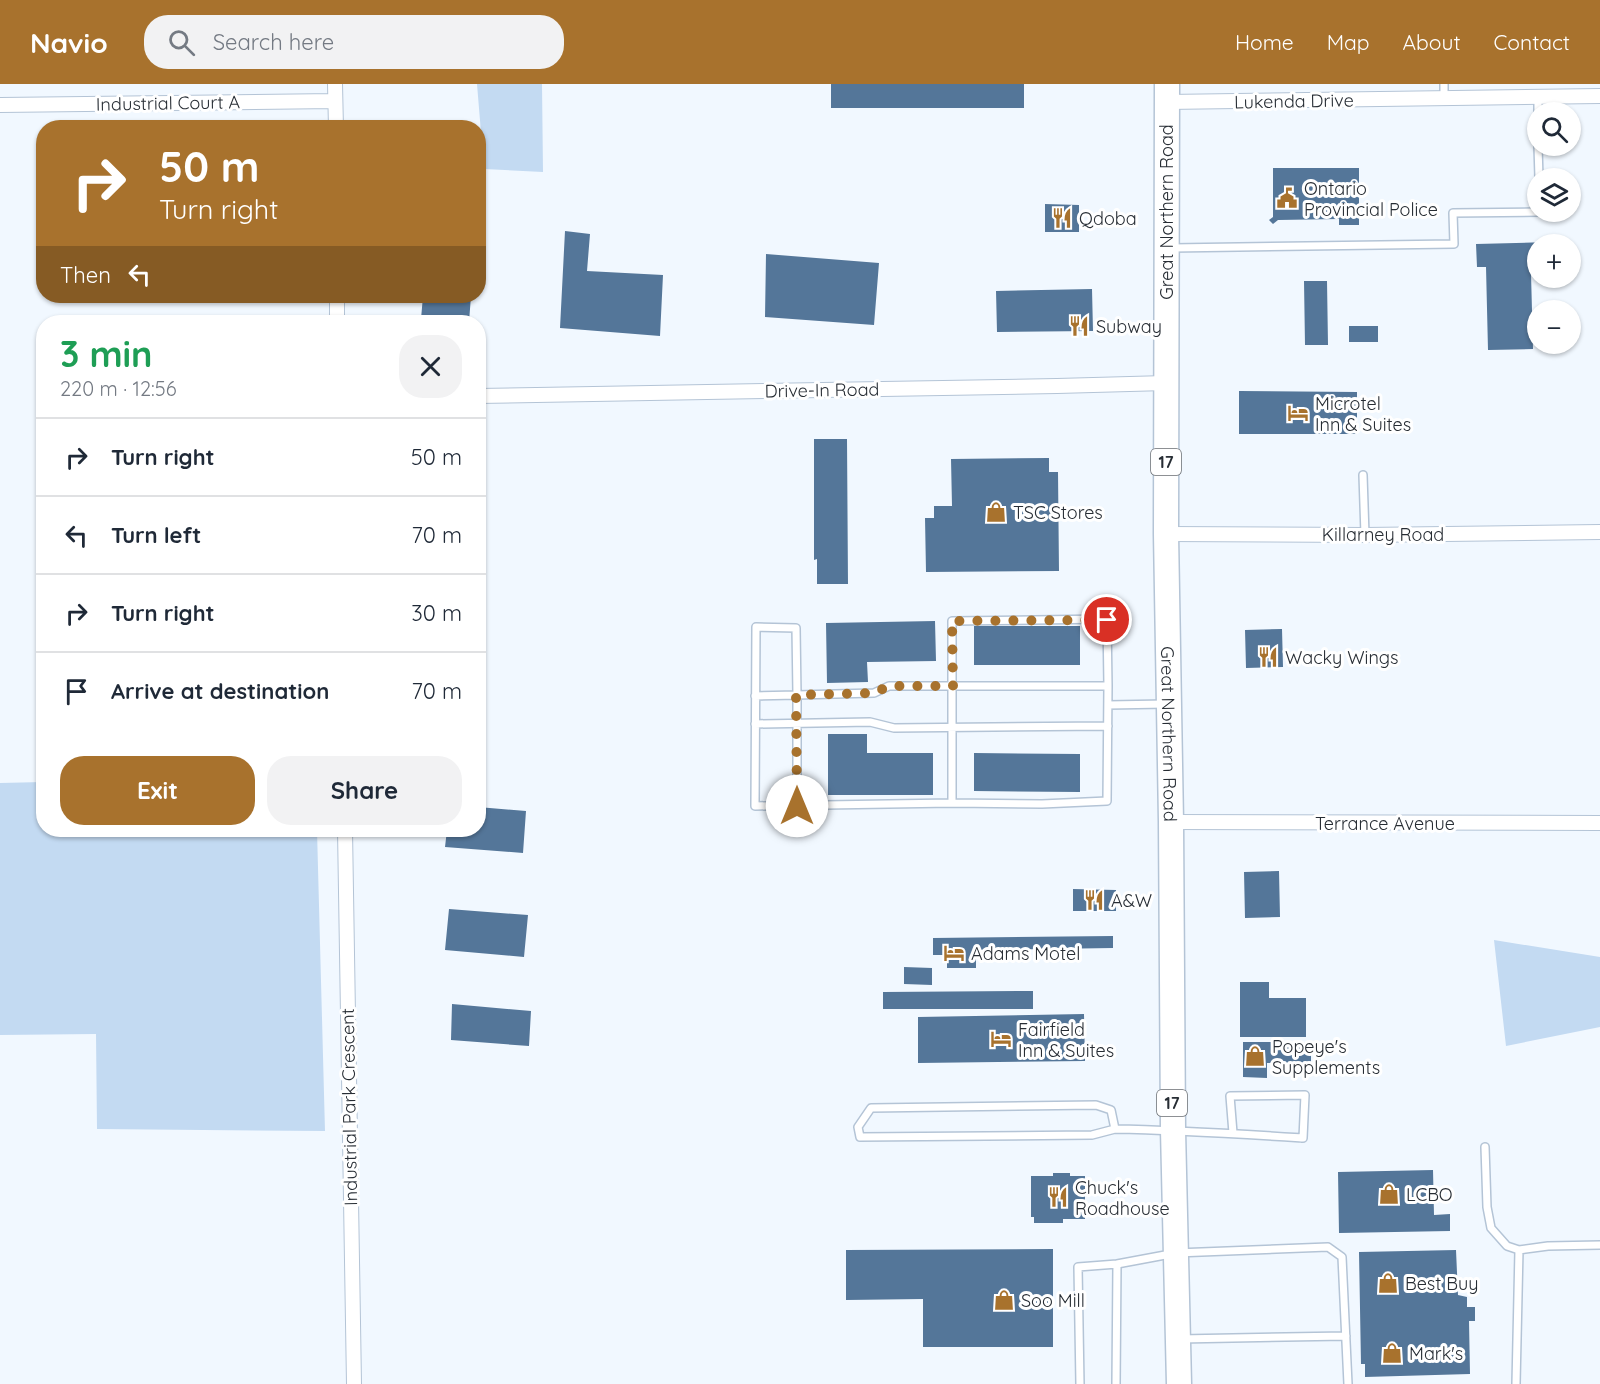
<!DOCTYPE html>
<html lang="en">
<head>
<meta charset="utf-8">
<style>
  body { margin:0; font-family:Quicksand,sans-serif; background:#f2f2f3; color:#1f2937; height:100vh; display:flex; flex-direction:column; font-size:22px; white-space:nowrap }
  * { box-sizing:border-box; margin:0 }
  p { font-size:20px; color:#747a83 }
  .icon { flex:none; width:33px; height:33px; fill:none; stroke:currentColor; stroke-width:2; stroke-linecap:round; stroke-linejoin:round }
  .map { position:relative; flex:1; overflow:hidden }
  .drawer { position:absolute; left:36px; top:231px; width:450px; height:522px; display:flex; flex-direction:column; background:#fff; border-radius:24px; box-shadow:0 2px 4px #0004 }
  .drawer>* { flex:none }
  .top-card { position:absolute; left:36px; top:36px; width:450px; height:183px; border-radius:24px; box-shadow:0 2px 4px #0004; background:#a8722d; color:#fff; overflow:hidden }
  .tools { position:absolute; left:1527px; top:18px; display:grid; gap:12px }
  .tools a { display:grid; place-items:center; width:54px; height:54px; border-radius:50%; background:#fff; box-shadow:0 2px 4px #0004; font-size:30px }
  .pin { position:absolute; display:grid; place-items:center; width:51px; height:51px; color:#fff; margin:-26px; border:3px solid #fff; border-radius:50%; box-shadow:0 2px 6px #0007 }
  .me { position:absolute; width:66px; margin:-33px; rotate:0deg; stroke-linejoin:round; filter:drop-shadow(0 0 4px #0008) }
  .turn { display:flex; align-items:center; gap:21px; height:126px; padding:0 24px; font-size:27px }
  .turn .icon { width:78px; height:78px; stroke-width:2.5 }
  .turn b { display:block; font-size:42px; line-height:51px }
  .then { display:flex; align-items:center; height:57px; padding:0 24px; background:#0003; gap:12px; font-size:22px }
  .round { display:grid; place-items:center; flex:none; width:63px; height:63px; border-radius:24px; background:#f2f2f3 }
  .summary { display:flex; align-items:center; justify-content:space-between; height:102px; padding:0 24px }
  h1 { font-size:36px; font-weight:800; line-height:45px; color:#1e9e55 }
  .primary-button { display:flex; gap:12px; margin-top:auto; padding:12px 24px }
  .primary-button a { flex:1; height:69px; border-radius:24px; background:#a8722d; color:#fff; font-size:24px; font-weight:800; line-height:69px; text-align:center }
  .primary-button a+a { background:#f2f2f3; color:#1f2937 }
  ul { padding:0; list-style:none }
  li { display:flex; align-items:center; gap:18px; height:78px; padding:0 24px; border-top:2px solid #e0e1e3 }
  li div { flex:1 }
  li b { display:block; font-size:22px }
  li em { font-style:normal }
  header { display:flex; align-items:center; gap:36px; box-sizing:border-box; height:84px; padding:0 30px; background:#a8722d; color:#fff }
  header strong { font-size:28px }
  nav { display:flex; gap:33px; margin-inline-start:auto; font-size:21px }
  .search { width:420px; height:54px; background:#f2f2f3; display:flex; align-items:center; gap:15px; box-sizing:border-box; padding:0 21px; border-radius:24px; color:#747a83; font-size:22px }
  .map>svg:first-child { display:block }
  .green { fill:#c3daf2 }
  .building { fill:#547699 }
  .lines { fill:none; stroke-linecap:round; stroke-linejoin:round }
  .service-casing { stroke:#b4c4d6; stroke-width:10 }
  .minor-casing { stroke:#b4c4d6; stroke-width:16 }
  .trunk-casing { stroke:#b4c4d6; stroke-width:27 }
  .service { stroke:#fff; stroke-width:7 }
  .minor { stroke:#fff; stroke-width:14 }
  .trunk { stroke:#fff; stroke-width:24 }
  .route { stroke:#a8722d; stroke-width:10; stroke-dasharray:0 18 }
  .labels { text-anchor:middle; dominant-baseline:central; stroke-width:6; stroke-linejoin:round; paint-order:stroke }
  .shield { fill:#fff; stroke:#686c71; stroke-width:1.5 }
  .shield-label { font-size:16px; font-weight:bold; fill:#272d34 }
  .street-label { font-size:18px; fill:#272d34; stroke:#fff }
  .poi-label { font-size:18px; fill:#272d34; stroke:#fff; text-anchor:start }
</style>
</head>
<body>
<header>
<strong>Navio</strong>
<div class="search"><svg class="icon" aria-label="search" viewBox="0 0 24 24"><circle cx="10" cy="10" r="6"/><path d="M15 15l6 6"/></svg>Search here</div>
<nav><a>Home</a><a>Map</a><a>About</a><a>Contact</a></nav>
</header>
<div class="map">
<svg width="1600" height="1300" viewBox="0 0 1600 1300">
  <rect width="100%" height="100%" fill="#f1f8ff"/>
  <path class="green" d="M477 0H542L543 88 484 85Z
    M43 698 44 746H317L325 1047 97 1045 96 950 0 951V699Z
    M1494 856 1600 873V943L1506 962Z"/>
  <path class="building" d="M831 0H1024V24H831Z
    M1273 84H1359V141H1339V135L1278 136 1273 140 1269 136 1273 133Z
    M40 87H44V174L37 173Z
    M1045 120 1079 121V148H1045Z
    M565 147 590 150 587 187 663 191 660 252 560 244Z
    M1549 158V160H1538V189H1531L1533 265 1488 266 1486 183H1477L1476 160Z
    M766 170 879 179 874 241 765 233Z
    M1304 197H1327L1328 261H1305Z
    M1092 205 1093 247 997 248 996 207Z
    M423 212H471L469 238H381V234L421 235Z
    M1349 242H1378V258H1349Z
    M1239 307 1357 308V350H1239Z
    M814 355H847L848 500H817V475L814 476Z
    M1049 374V388H1058L1059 487 926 488 925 434H934V422H952L951 375Z
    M935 537 936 577 867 578 868 598 827 599 826 539Z
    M974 542H1080V581H974Z
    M1282 545 1283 583 1246 584 1245 546Z
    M828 650H867V669H933V711H828Z
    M974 669 1080 670V708L974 707Z
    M478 723 526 727 523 769 445 763 447 746H478Z
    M1279 787 1280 833 1245 834 1244 788Z
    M1073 805 1116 806V827H1073Z
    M449 825 528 831 524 873 445 866Z
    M1113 852V864L976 866V884H947V871H933V854Z
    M904 883 932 884V901L904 900Z
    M1240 898H1269V914H1306V953H1240Z
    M1033 907V925H883V908Z
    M452 920 531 927 529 962 451 956Z
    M1084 930 1085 977 918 979V933Z
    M1243 958H1311V979H1267V994L1243 993Z
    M1433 1086 1434 1131 1450 1130V1147L1339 1149 1338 1088Z
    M1053 1089H1070V1092H1085V1135H1063V1139H1034V1133H1031V1092H1053Z
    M1053 1165V1263H923V1215L846 1216V1166Z
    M1456 1166 1458 1211 1467 1213V1223H1475V1237H1469L1470 1290 1365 1293V1280H1361L1359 1168Z"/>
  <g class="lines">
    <g class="service-casing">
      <path id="service" d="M1538 13V28
        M1444 14V0
        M1538 62 1539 94
        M1172 164 1454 160 1453 129 1539 128
        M1363 391 1365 451
        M755 612 797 611 796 544 756 543 755 722 952 719 1042 720 1107 717 1108 602 1107 535 952 537V719
        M1108 621 1166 620
        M755 640 870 638 894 644 1108 642
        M797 722V611L874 609 889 602H1108
        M1115 1045 1092 1051 860 1053 858 1043 871 1024 1096 1021 1111 1026 1115 1045C1178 1046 1240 1050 1303 1054L1305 1011 1230 1012 1233 1049
        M1485 1063 1487 1123 1491 1144 1507 1162 1519 1166 1548 1162 1600 1161
        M1180 1255 1346 1252
        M1080 1300 1078 1183 1117 1180
        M1116 1300 1117 1180 1176 1169 1328 1163 1342 1173 1348 1300
        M1516 1300 1519 1166"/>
    </g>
    <g class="minor-casing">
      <path id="minor" d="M335 0 336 44
        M1167 18 1600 12
        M0 21 335 17
        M337 212V238
        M478 312 1057 302 1166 299
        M1166 450 1365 451 1600 448
        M1171 738 1600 739
        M345 746 354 1300"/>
    </g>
    <g class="trunk-casing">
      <g id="trunk">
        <path id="s1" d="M1167 0 1166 450 1171 738 1173 1046 1179 1300"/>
      </g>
    </g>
    <use href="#service" class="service"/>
    <use href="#minor" class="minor"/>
    <use href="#trunk" class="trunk"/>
  </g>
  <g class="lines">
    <path class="route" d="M797 722 796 611 874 609 889 602H953L952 537 1107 536"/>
  </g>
  <defs>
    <g id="civic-bare" transform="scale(1.62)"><path d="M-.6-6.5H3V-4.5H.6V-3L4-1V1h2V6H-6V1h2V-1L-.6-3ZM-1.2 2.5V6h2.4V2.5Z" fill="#a8722d" stroke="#fff" stroke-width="2.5" paint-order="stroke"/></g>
    <g id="restaurant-bare" transform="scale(1.62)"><path d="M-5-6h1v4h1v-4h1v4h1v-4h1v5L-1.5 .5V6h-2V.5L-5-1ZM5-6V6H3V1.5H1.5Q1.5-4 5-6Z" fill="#a8722d" stroke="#fff" stroke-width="2.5" paint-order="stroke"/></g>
    <g id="hotel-bare" transform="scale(1.62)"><path d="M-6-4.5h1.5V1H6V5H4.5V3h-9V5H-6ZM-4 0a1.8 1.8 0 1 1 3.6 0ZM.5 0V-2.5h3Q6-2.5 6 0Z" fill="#a8722d" stroke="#fff" stroke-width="2.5" paint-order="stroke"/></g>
    <g id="shop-bare" transform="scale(1.62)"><path d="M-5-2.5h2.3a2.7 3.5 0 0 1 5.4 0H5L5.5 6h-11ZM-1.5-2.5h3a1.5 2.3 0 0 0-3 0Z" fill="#a8722d" stroke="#fff" stroke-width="2.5" paint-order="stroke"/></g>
  </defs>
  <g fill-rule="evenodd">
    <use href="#civic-bare" x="1287" y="114"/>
    <use href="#restaurant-bare" x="1062" y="134"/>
    <use href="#restaurant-bare" x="1079" y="242"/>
    <use href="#hotel-bare" x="1298" y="329"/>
    <use href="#shop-bare" x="996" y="428"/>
    <use href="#restaurant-bare" x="1268" y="573"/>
    <use href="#restaurant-bare" x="1094" y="816"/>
    <use href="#hotel-bare" x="954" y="869"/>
    <use href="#hotel-bare" x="1001" y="955"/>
    <use href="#shop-bare" x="1255" y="972"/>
    <use href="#shop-bare" x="1389" y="1110"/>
    <use href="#restaurant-bare" x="1058" y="1113"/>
    <use href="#shop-bare" x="1388" y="1199"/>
    <use href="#shop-bare" x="1004" y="1216"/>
    <use href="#shop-bare" x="1392" y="1269"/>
  </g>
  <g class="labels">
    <g class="shield">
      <rect x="1151" y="365" width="30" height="26" rx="4.5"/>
      <rect x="1157" y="1006" width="30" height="26" rx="4.5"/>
    </g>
    <g class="shield-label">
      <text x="1166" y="378">17</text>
      <text x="1172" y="1019">17</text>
    </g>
    <g class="street-label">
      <text transform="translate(1294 17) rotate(-1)">Lukenda Drive</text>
      <text transform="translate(168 19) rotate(-1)">Industrial Court A</text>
      <text transform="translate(1166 128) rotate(-90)">Great Northern Road</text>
      <text transform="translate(822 306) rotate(-1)">Drive-In Road</text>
      <text x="1383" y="450">Killarney Road</text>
      <text stroke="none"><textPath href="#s1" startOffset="650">Great Northern Road</textPath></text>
      <text x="1385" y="739">Terrance Avenue</text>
      <text transform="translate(349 1023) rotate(-91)">Industrial Park Crescent</text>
    </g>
    <g class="poi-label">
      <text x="1304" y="104">Ontario<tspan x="1304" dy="21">Provincial Police</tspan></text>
      <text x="1079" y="134">Qdoba</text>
      <text x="1096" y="242">Subway</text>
      <text x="1315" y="319">Microtel<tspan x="1315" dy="21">Inn &amp; Suites</tspan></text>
      <text x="1013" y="428">TSC Stores</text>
      <text x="1285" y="573">Wacky Wings</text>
      <text x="1111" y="816">A&amp;W</text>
      <text x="971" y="869">Adams Motel</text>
      <text x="1018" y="945">Fairfield<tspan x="1018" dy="21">Inn &amp; Suites</tspan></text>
      <text x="1272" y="962">Popeye's<tspan x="1272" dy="21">Supplements</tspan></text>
      <text x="1075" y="1103">Chuck's<tspan x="1075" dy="21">Roadhouse</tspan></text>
      <text x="1406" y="1110">LCBO</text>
      <text x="1405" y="1199">Best Buy</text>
      <text x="1021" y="1216">Soo Mill</text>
      <text x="1409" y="1269">Mark's</text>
    </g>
  </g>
</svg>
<div class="tools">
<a><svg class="icon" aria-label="search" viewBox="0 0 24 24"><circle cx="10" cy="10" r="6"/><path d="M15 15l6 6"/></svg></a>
<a><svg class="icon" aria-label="layers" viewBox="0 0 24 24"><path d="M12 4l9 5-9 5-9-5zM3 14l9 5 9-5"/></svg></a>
<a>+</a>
<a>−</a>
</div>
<div class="pin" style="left:1107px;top:536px;background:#d93025"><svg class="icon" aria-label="arrive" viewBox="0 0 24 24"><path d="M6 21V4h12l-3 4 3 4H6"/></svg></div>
<svg class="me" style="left:797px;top:722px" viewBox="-20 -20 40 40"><circle r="19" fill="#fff"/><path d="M0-13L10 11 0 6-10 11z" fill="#a8722d"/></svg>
<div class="top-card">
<div class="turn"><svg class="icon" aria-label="right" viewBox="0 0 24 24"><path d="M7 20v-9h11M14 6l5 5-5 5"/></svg><div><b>50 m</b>Turn right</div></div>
<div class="then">Then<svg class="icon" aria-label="left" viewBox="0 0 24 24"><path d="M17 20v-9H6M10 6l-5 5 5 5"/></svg></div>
</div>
<section class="drawer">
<div class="summary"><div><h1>3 min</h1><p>220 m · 12:56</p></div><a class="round"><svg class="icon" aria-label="close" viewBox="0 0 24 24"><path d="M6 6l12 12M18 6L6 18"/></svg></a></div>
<ul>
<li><svg class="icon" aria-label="right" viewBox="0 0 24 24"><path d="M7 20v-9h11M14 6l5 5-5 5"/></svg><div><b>Turn right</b></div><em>50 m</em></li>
<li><svg class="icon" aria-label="left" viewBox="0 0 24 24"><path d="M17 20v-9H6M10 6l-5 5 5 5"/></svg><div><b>Turn left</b></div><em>70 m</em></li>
<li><svg class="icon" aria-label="right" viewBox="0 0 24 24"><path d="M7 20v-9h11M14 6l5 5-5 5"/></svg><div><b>Turn right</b></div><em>30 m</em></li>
<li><svg class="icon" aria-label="arrive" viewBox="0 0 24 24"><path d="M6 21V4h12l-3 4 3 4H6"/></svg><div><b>Arrive at destination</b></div><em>70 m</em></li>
</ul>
<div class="primary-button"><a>Exit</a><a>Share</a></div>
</section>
</div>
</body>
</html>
